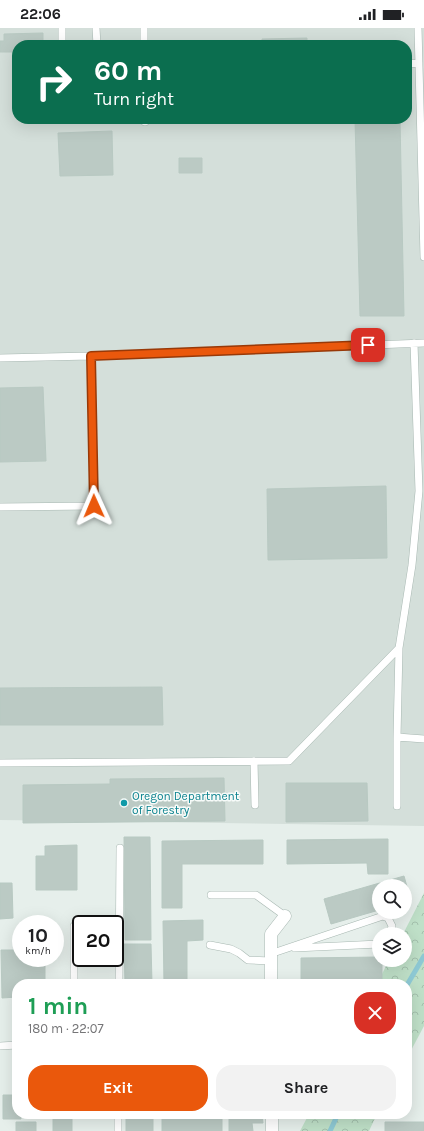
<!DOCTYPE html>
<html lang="en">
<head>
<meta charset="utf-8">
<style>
  body { margin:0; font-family:Karla,sans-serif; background:#f2f2f2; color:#202124; height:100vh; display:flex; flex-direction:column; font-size:15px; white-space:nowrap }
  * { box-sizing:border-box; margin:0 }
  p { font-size:13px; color:#757577 }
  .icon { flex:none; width:22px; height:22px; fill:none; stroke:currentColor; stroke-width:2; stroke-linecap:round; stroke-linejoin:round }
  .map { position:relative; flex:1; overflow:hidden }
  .drawer { position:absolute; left:12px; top:951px; width:400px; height:140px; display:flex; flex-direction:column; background:#fff; border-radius:16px; box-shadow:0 4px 16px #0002 }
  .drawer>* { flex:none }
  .top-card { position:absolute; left:12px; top:12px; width:400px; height:84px; border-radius:16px; box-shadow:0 4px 16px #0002; background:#0b6e4f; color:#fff; overflow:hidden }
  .tools { position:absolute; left:372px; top:851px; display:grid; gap:8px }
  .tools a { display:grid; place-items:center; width:40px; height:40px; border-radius:50%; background:#fff; box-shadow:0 4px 16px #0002; font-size:20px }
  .speed { position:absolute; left:12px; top:887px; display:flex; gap:8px; font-size:20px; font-weight:700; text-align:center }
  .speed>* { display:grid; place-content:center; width:52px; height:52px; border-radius:50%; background:#fff; box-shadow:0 4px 16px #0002; line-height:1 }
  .speed small { font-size:10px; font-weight:400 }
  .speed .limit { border:2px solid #111; border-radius:6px; background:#fff; color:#111 }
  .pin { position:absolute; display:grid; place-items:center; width:34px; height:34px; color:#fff; margin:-17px; border-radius:8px; box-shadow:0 2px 6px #0006 }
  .me { position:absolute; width:44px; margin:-22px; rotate:359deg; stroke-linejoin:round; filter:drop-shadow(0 0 3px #0008) }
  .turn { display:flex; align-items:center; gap:14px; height:84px; padding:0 16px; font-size:18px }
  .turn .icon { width:52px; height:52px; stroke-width:2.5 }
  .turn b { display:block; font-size:28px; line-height:34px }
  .round { display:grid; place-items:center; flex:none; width:42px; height:42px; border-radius:16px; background:#f2f2f2 }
  .summary { display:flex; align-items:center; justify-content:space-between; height:68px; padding:0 16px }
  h1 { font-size:24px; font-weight:700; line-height:30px; color:#1e9e55 }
  .button { display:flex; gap:8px; margin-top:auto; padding:8px 16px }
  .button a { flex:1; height:46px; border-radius:16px; background:#ea580c; color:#fff; font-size:16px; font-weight:700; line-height:46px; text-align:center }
  .button a+a { background:#f2f2f2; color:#202124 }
  .status { display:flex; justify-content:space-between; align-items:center; height:28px; padding:0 20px; background:#fff; direction:ltr }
  .status svg { height:11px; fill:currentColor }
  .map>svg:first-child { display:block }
  .built { fill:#d4dfda; fill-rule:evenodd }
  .forest { fill:url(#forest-crowns) }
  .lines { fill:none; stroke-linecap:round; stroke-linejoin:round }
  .stream { stroke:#8ec9d4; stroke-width:5 }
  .building { fill:#bbcac4; stroke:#b8c9c2 }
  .lane-casing { stroke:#a8b8b2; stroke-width:8 }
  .street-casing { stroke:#a8b8b2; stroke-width:13 }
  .lane { stroke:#fff; stroke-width:7 }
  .street { stroke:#fff; stroke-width:12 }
  .route-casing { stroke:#983908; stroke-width:10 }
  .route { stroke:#ea580c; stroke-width:7 }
  .culture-dot { fill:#0f9aa8; stroke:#f7fbf9; stroke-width:1.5 }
  .labels { text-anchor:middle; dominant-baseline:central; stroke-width:3; stroke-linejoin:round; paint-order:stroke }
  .culture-label { font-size:12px; fill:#0d838f; stroke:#f7fbf9; text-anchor:start }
</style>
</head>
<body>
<div class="status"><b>22:06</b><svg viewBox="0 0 49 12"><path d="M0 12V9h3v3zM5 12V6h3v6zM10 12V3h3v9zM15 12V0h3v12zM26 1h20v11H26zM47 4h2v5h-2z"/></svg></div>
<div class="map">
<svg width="424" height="1103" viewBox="0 0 424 1103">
  <defs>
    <pattern id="forest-crowns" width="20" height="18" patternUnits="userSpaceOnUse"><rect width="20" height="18" fill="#bfe0c8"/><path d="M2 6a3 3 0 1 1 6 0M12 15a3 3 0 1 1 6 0" fill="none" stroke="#a4c1ad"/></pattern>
  </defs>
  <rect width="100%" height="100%" fill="#e6efeb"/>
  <path class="built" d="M0 0H424V798L0 792ZM17 17H407V91H17Z"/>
  <path class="forest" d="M424 865V998L407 1030V956H377L389 932H405V906H403Z
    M309 1086H377L369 1103H300Z"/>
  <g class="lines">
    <path class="stream" d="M407 957 424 928
      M330 1103 338 1086"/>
  </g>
  <path class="building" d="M43 5V17H17V24H0V13H4V6Z
    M307 10V17H262V11Z
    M355 91H400L404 288H360Z
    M112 103 113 147 60 148 58 105Z
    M179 130H202V145H179Z
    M43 359 46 433 0 434V360Z
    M386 458 387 530 268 532 267 461Z
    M162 659 163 697H0V660Z
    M224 750 225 793 23 795V757L110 756V751Z
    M286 755H367L368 793 286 794Z
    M124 809H150L151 912H125Z
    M388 811V846H368L367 835 287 836V812Z
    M263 812V836H182V880H162V813Z
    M77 817V862H36V828H45V818Z
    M404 848 411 873 405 874V858H379V882L331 896 324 871Z
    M0 855H12L13 890 0 891Z
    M203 892V912L187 913V954H241V956H164L163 893Z
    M124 916H151L152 956H125Z
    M1 922H21V930H45V956H17V969L2 970Z
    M379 929V932H382V954H301V930Z
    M3 1067H17V1086H21V1091H3Z
    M126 1086H153V1103H126Z
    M252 1086H262L263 1095H252L253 1103H229V1089L252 1088Z
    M162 1087H222V1103H162Z
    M53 1090H72V1103H53Z
    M16 1094H36V1103H16Z
    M385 1094H424V1103H385Z"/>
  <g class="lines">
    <g class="lane-casing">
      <path id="lane" d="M62 0V17
        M96 0 97 17
        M144 0V17
        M418 0 424 229
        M407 36 419 35
        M63 91 97 92V91
        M145 91V94
        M0 330 91 328
        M0 479 94 478 91 328 424 315
        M399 620 397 709 424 711
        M254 733 255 777
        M0 735 289 733 399 620 412 537 419 463 414 315
        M397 778V709
        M211 867H256L285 888
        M74 898V956
        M210 917 231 921 239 925 248 932 270 933
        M295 920 379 916
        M270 926 383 888 388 890 392 898 390 906
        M119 956 120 820
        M0 1018 17 1017
        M118 1103V1086"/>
    </g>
    <g class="street-casing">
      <path id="street" d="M271 956V906L285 888
        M272 1086V1103"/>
    </g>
    <use href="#lane" class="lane"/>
    <use href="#street" class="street"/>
  </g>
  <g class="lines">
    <g class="route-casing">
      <path id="route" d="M94 478 91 328 368 317"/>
    </g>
    <use href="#route" class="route"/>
  </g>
  <circle class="culture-dot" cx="124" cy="775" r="4"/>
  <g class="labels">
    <g class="culture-label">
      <text x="132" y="768">Oregon Department<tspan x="132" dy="14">of Forestry</tspan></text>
    </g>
  </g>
</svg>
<div class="tools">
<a><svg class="icon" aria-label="search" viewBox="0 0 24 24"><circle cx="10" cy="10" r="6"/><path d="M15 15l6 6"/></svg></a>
<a><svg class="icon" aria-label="layers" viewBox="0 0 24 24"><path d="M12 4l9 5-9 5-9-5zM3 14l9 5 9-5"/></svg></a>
</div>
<div class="speed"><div>10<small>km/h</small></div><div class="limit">20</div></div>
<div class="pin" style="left:368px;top:317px;background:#d93025"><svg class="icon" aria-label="arrive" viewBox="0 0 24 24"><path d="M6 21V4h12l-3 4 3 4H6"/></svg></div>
<svg class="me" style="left:94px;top:478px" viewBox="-20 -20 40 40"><path d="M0-17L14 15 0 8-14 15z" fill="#ea580c" stroke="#fff" stroke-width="4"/></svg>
<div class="top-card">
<div class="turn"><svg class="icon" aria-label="right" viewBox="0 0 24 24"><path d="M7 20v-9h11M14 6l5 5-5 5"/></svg><div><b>60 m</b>Turn right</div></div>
</div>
<section class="drawer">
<div class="summary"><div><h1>1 min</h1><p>180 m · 22:07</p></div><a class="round" style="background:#d93025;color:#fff"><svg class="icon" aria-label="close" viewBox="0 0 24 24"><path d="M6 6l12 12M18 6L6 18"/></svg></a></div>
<div class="button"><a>Exit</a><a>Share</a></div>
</section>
</div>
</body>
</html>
